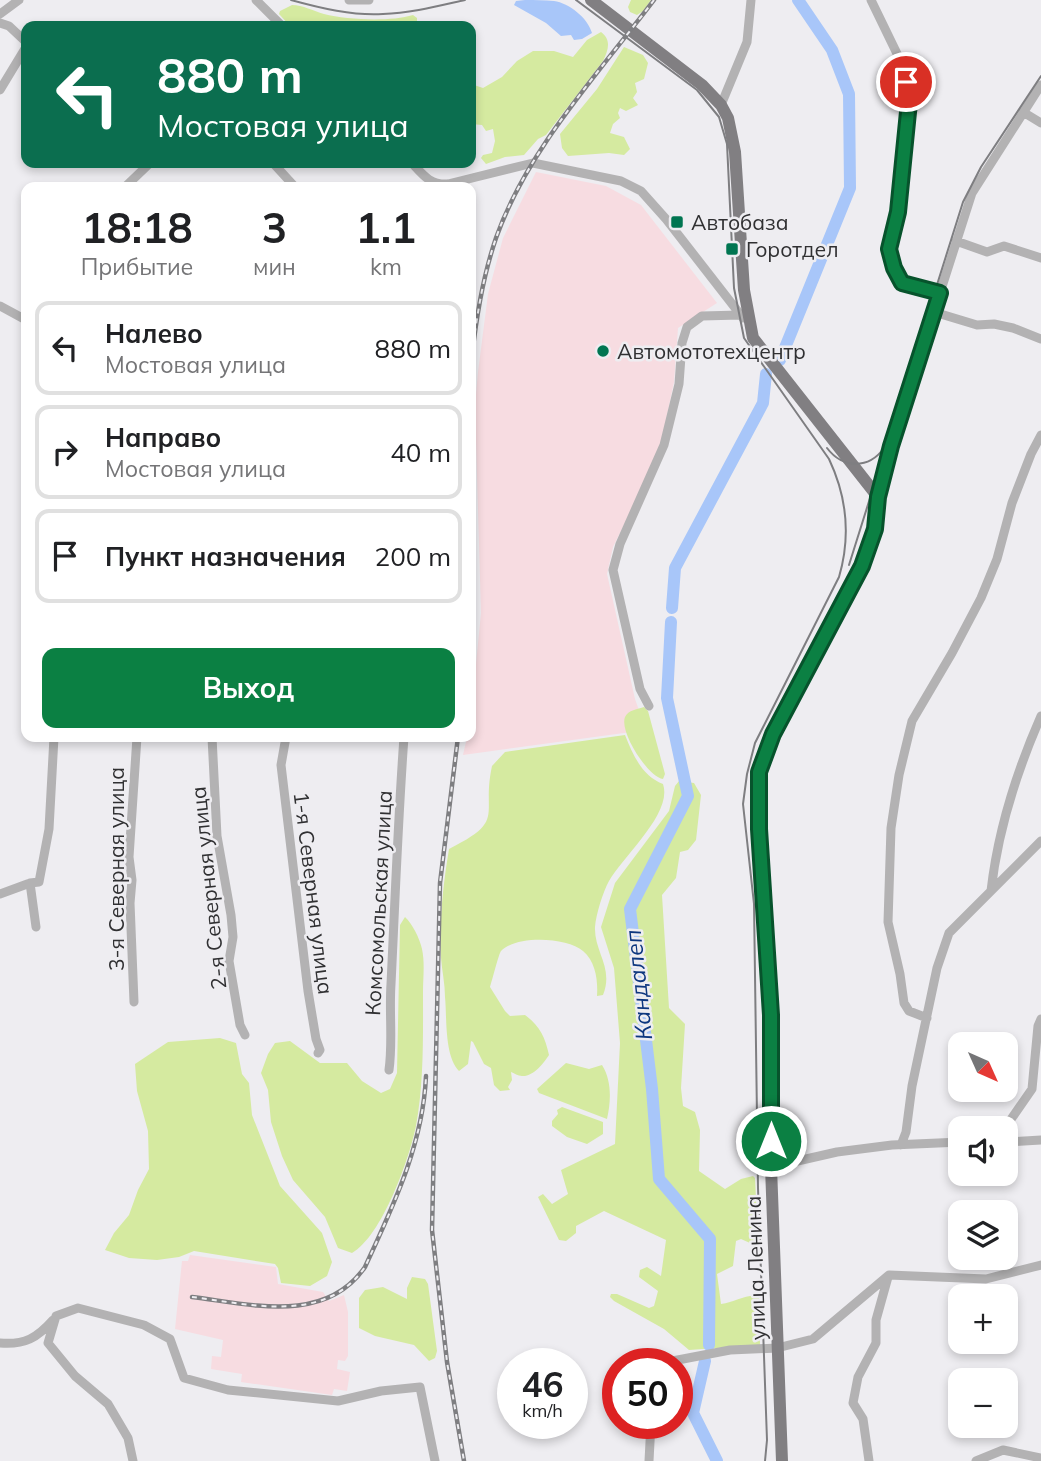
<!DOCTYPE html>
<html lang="ru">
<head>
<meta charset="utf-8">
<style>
  body { margin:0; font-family:Mulish,sans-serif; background:#f2f2f2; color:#202124; height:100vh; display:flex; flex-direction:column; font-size:26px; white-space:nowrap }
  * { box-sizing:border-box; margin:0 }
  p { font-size:23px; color:#757577 }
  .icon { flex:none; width:38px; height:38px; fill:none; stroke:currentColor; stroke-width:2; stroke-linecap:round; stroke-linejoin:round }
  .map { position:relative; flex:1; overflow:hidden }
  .side { position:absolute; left:21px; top:182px; width:455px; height:560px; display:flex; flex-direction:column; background:#fff; border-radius:14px; box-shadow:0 4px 10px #0003 }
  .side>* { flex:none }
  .banner { position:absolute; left:21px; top:21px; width:455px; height:147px; border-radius:14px; box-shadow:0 4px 10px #0003; background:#0b6e4f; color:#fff; overflow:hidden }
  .needle { width:46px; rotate:135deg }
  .buttons { position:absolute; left:948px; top:1032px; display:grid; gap:14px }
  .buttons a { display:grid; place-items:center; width:70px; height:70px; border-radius:14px; background:#fff; box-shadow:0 4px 10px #0003; font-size:35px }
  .speed { position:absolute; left:497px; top:1348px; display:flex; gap:14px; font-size:35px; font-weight:700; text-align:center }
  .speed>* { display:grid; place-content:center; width:91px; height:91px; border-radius:50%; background:#fff; box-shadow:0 4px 10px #0003; line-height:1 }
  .speed small { font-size:18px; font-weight:400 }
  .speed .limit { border:10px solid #d22; background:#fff; color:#111 }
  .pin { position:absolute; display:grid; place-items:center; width:60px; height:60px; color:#fff; margin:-30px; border:4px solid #fff; border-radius:50%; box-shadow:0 2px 7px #0007 }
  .me { position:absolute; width:77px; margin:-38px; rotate:0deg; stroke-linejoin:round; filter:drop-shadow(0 0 5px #0008) }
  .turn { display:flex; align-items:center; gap:24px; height:147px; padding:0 21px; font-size:32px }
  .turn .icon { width:91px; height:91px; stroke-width:2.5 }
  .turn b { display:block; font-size:49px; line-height:60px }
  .eta { display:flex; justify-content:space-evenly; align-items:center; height:119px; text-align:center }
  .eta b { font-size:42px; font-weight:700; line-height:49px }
  .primary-button { display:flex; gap:14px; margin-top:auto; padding:14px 21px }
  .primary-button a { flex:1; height:80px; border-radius:14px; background:#0b8043; color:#fff; font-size:28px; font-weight:700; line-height:80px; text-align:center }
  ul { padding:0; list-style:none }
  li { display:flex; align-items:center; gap:21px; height:94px; margin:0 14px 10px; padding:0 7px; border:4px solid #e0e0e0; border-radius:14px }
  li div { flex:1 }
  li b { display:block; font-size:26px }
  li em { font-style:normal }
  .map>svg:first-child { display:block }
  .industrial { fill:#f7dce1 }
  .green { fill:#d5eaa0 }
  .water { fill:#a8c6f9 }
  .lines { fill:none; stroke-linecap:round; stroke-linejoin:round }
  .river { stroke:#a8c6f9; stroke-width:12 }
  .minor { stroke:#b3b2b3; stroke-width:9 }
  .major { stroke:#817f82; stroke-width:12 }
  .tram { stroke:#7e7e81; stroke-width:2 }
  .rail-casing { stroke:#7e7e81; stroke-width:4.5 }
  .rail { stroke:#eeedf1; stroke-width:2; stroke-dasharray:5; stroke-linecap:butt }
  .route-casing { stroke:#07532c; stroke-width:18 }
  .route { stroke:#0b8043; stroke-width:12 }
  .poi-dot { fill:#007551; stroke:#eeedf1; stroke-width:2.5 }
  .labels { text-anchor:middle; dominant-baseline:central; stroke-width:5; stroke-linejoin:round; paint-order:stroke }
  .poi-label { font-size:21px; fill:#303032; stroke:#eeedf1; text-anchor:start }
  .street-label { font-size:21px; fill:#303032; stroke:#eeedf1 }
  .water-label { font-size:23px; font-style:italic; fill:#0d377f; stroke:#eeedf1 }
</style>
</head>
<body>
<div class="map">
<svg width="1041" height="1461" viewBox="0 0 1041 1461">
  <rect width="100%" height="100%" fill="#eeedf1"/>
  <path class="industrial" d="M536 172 606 186 641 205 717 303 678 328 674 382 661 444 649 474 613 547 607 574 635 699 646 730 463 755 467 737H471V715L481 613 475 406 478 372 488 294 503 238Z
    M190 1255 276 1267 278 1284 323 1292 329 1301 344 1295 348 1312V1356L345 1361 338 1360 337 1369 350 1372 347 1391 334 1389 332 1395 241 1382 242 1374 211 1369 212 1356 221 1357 223 1340 175 1329 182 1261H188Z"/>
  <path class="green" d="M631 0H651L643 11 637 15 630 12 628 7Z
    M292 5C303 5 313 11 324 14 348 20 390 22 413 15L417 18V21L410 26H290L279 14 280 11Z
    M601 32C612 40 608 51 603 61L546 135 538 139 524 155 505 157 486 164 481 158 483 155 492 153 495 141 493 129 486 131 482 125 471 124V84L483 88 502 77 517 61 533 51H554L573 57 587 40Z
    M624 47 643 55 648 63 644 79 635 83 637 92 633 98 638 105 626 111 620 108 618 113 620 118 613 124 610 133 624 137 630 149 624 155 609 153 568 156 562 148 560 134 597 89Z
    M644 707 648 711 665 774 663 779C648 777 619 732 625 717 628 710 638 709 644 707Z
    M625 735C633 755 642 776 663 784 673 813 623 856 609 881 603 892 596 914 595 927 594 952 614 968 603 995L597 996C598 981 596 962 583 951 567 937 516 935 501 951 499 953 492 981 490 987L505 1011 510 1016 525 1015C540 1026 545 1037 549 1055 544 1063 533 1077 522 1076 518 1076 514 1073 511 1072L512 1080 508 1087 510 1090 500 1091 494 1085 491 1068 484 1064 473 1042 471 1041 468 1064 459 1071C444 1056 447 1016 445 997 445 984 442 971 441 958 439 922 443 885 449 849 507 820 481 817 492 766L505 752Z
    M679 781 694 783 701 795 696 840 688 850 680 852 676 878 662 895 669 1008 685 1024 681 1088 683 1106 695 1112 700 1130 699 1171 725 1189 741 1179 753 1176 755 1178 758 1239 750 1243 741 1239 736 1241 733 1266 717 1274 721 1304C735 1302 745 1294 759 1296L760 1345 689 1350 664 1329 614 1301 610 1297 611 1294H617L649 1308 654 1306 658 1291 639 1277 640 1270 647 1267 661 1276 666 1240 604 1211 576 1226V1233L566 1241 559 1240 538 1197 543 1194 552 1204 568 1194 561 1170 615 1144 620 1043 614 968 601 927 615 883 669 811 675 786Z
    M405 917C412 923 420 939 422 949 425 963 423 978 423 992 423 1036 424 1083 416 1126 409 1160 382 1236 352 1253L338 1248 325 1217 293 1180 282 1156 271 1122 268 1090 261 1073 268 1054 275 1043 290 1041 320 1063H347L362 1081 381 1093 390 1089 397 1073 400 925Z
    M220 1038 236 1043 242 1074 249 1083 252 1115 280 1186 322 1233 332 1262 327 1276 310 1286 281 1283 278 1268 275 1264 194 1251 179 1257 157 1260 129 1258 105 1250 114 1233 129 1215 138 1190 149 1169 148 1131 137 1091 135 1064 168 1042Z
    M566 1063 589 1069 602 1065C612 1081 611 1101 607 1119L539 1093 537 1089Z
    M562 1107 603 1122V1134L587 1144 567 1137 552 1126V1121L558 1114 557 1110Z
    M412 1277 425 1279 428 1284 437 1351 435 1358 429 1361 414 1345 375 1336 359 1328V1298L365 1290 383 1287 407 1299V1288Z"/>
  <path class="water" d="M525 0C535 0 545 0 554 1 569 3 588 18 592 33L582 39 574 40 571 35 561 36 546 23 514 5 516 1Z"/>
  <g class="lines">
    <path class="river" d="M780 360 850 188 849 94 832 50 798 0
      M672 608 675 568 763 403 766 374
      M671 622 667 698 688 796 630 909 652 1089 659 1179 710 1239 709 1345
      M705 1361 693 1413 717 1461"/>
    <path class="minor" d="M256 0 282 26
      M349 0H369
      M871 0 903 66 910 97 898 212 889 249 894 268 902 283 940 293
      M0 14 19 0
      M0 23 9 26 26 42
      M0 90 26 47
      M721 105 747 42 751 0
      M1023 112 1041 123
      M273 163 295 187
      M412 163C423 175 430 185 448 184L533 163 621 181 641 191 666 219 743 318
      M125 187 150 163
      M956 241 987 252 1004 246 1041 258
      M0 306 26 320
      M934 312 977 325 994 324 1013 328 1041 339
      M878 497 891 446 972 193 1041 85
      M649 706 640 689 613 570 620 544 664 445 679 384 682 343 687 327 702 316 740 315
      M212 737 217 836 231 915 233 937 229 961 240 1025 245 1035
      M286 737 281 765 308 991 316 1039 320 1050 318 1053
      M991 891C998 829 1016 773 1041 716
      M0 894 30 883
      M36 927 30 883 39 882 49 829 54 737
      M134 1002 130 903 132 880 129 857 137 737
      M927 1018 909 1011 904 1003 900 974 888 922 891 828 899 775 912 721 952 653 981 598 997 559 1012 503 1031 454 1041 435
      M389 1070C393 1042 389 1013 391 984 395 902 398 819 404 737
      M1006 1142 1041 1140
      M1008 1142 1007 1125 1032 1089 1038 1026 1041 1019
      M901 1145 906 1132 912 1086 937 968 949 933 1041 841
      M771 1167 837 1152 892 1145 961 1142
      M0 1343C25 1345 37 1338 53 1320
      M662 1363 730 1350 777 1348 813 1339 889 1275 986 1279 1041 1265
      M133 1461 128 1438 108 1404 75 1376 48 1343 56 1316 78 1308 144 1325 170 1339 184 1378 228 1390 338 1401 381 1391 420 1387 435 1461
      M649 1461 651 1423
      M869 1461 863 1419 853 1403 858 1377 876 1343V1320L888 1277
      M976 1461 1003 1450 1041 1458"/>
    <path class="major" d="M591 0 702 85 721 105 728 118 735 152 744 290 753 338 878 497 875 529 862 566 773 734 759 772V829L771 1015V1167L782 1461"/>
    <path class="tram" d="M291 0C320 8 353 16 383 14 411 13 438 6 465 0
      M576 0 697 90 719 117 727 144 734 288 744 338 829 459C847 497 851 536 839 577L755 743 747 774 743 804 754 904 758 1188 767 1440 765 1461
      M827 448C843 469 869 469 884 448
      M849 565 963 202 981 167 1041 76"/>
    <g class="rail-casing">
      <path id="rail" d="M471 363C476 321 482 279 496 238 527 150 598 74 654 0
        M471 518 473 597 471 639
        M458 737 440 883 432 1230 447 1362 464 1461
        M192 1297C250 1304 325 1325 365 1267 393 1206 423 1145 426 1076"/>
    </g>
    <use href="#rail" class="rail"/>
  </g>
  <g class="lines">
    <g class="route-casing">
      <path id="route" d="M771 1141V1015L759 829V772L773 734 862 566 875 529 878 497 891 446 940 293 902 283 894 268 889 249 898 212 908 112 910 97 906 82"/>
    </g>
    <use href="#route" class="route"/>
  </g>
  <g class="poi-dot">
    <rect x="670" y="215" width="14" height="14" rx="3.5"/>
    <rect x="725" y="242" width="14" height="14" rx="3.5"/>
    <circle cx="603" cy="351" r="7"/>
  </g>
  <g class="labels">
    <g class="poi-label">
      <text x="691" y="222">Автобаза</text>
      <text x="746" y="249">Горотдел</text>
      <text x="617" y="351">Автомототехцентр</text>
    </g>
    <g class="street-label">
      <text transform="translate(116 869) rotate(-90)">3-я Северная улица</text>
      <text transform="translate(208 888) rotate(-96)">2-я Северная улица</text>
      <text transform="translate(314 893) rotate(83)">1-я Северная улица</text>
      <text transform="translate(378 903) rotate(-87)">Комсомольская улица</text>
      <text transform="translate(755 1268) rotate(-92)">улица Ленина</text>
    </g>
    <g class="water-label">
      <text transform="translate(638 985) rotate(-96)">Кандалеп</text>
    </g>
  </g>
</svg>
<div class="buttons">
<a><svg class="needle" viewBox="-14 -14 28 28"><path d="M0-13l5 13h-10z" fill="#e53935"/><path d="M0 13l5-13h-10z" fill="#757577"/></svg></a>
<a><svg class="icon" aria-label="sound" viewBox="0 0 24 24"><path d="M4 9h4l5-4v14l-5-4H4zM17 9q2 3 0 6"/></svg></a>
<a><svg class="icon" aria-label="layers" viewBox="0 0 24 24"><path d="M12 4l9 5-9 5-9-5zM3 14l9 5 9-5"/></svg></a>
<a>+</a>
<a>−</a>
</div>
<div class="speed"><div>46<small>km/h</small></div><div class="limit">50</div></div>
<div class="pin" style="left:906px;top:82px;background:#d93025"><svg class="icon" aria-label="arrive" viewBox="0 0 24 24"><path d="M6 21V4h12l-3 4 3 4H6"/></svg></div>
<svg class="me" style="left:771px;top:1141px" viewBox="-20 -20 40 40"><circle r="17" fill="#0b8043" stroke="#fff" stroke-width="3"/><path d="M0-11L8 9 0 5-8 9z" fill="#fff"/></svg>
<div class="banner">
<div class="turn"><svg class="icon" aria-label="left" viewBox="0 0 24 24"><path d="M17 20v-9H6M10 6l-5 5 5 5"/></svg><div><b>880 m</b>Мостовая улица</div></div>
</div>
<section class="side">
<div class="eta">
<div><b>18:18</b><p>Прибытие</p></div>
<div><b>3</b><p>мин</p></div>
<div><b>1.1</b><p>km</p></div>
</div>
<ul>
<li><svg class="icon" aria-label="left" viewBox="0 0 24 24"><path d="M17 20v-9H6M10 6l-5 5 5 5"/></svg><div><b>Налево</b><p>Мостовая улица</p></div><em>880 m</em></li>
<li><svg class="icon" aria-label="right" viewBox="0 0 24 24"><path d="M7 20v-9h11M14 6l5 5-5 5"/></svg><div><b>Направо</b><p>Мостовая улица</p></div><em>40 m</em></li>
<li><svg class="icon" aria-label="arrive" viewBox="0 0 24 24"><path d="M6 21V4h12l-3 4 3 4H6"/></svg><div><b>Пункт назначения</b></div><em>200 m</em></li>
</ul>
<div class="primary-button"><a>Выход</a></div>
</section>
</div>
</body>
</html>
